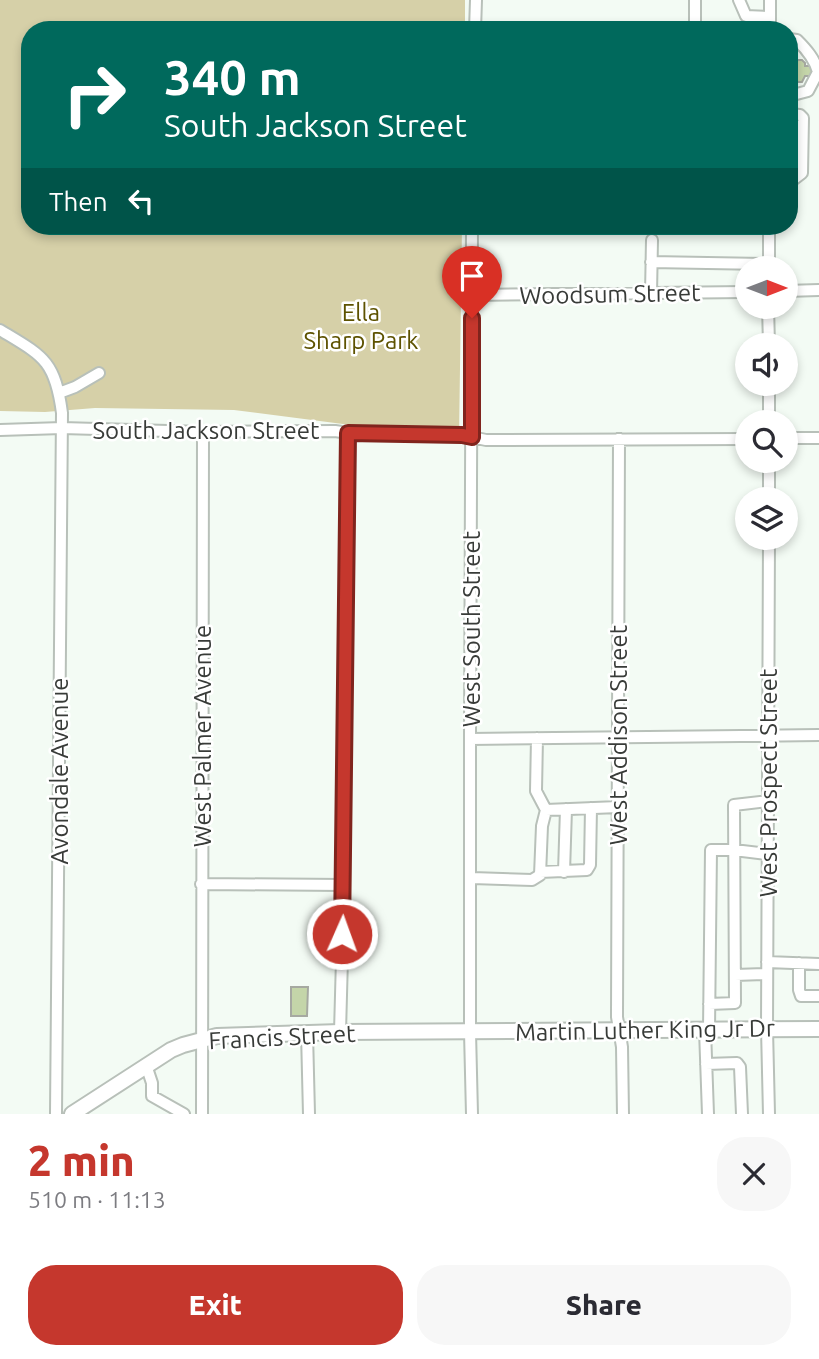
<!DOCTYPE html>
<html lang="en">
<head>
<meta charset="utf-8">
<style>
  body { margin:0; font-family:Ubuntu,sans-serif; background:#f7f7f7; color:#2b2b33; height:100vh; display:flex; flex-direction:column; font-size:26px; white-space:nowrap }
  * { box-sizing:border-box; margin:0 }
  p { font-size:23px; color:#7c7c81 }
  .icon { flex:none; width:38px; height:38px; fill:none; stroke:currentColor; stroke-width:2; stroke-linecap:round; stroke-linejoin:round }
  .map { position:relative; height:1114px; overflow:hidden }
  .panel { display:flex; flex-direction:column; background:#fff; flex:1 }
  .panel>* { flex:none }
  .top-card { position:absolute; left:21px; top:21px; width:777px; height:214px; border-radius:28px; box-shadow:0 4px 10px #0003; background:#00695c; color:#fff; overflow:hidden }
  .needle { width:46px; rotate:90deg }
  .buttons { position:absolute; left:735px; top:256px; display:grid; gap:14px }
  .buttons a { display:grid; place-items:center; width:63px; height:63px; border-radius:50%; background:#fff; box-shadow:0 4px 10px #0003; font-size:35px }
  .pin { position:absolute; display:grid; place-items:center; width:60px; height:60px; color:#fff; margin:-72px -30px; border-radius:50% 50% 50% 0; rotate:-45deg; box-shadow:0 0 7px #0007 }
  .pin .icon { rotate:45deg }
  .me { position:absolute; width:77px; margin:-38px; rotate:2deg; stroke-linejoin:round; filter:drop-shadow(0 0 5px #0008) }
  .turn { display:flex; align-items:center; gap:24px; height:147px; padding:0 28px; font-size:32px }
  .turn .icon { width:91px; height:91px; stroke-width:2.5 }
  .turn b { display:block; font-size:49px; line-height:60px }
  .then { display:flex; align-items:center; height:66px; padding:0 28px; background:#0003; gap:14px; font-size:26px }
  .round { display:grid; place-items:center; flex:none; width:74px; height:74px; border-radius:28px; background:#f7f7f7 }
  .summary { display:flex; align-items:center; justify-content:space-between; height:119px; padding:0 28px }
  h1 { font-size:42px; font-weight:800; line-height:52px; color:#c5372d }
  .primary-button { display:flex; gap:14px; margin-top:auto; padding:14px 28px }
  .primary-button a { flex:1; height:80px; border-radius:28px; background:#c5372d; color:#fff; font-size:28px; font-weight:800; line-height:80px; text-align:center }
  .primary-button a+a { background:#f7f7f7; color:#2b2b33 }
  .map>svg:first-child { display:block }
  .green { fill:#d6d0a8 }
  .building { fill:#c4d5a9; stroke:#a6a9a1; stroke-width:2 }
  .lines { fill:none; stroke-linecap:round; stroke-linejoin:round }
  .minor-casing { stroke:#b8c0b9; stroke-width:14 }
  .major-casing { stroke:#b8c0b9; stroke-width:18 }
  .minor { stroke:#fff; stroke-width:10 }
  .major { stroke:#fff; stroke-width:14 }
  .route-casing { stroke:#80241d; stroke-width:18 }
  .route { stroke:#c5372d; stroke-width:12 }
  .labels { text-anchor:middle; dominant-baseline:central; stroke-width:5; stroke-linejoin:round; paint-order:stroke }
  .street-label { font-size:24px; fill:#383b38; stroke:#fff }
  .park-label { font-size:24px; fill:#5d5200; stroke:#fff }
</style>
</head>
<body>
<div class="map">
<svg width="819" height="1114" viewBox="0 0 819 1114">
  <rect width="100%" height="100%" fill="#f3fbf4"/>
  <path class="green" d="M0 0H465V30H30V226H462L459 439 234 410 95 408 45 412 0 411Z"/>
  <path class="building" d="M798 60H802L805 63V66H813V76H805L802 82H798L794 78 795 63Z
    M291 987H308L307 1016H291Z"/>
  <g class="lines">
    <g class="minor-casing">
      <path id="minor" d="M739 0 746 16 770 17
        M770 0V30
        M475 30 476 0
        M695 30V0
        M789 39 797 40C806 49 815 59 818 72L808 91 789 96
        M789 114 800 115 803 118 802 173 789 183
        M651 262 769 264
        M769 268V226
        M786 291 819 290
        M651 294 652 240
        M472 295 747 292
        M768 306 769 345
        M0 330C43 356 55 360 62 413L56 1114
        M769 383V422
        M59 393 75 387 99 373
        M0 430 62 428 203 432 335 431 348 433 462 435 486 440 747 439
        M786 438H819
        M619 439 617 1017 622 1047 623 1114
        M769 499V460
        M769 537 767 1029 769 1114
        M470 739 819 735
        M546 810 618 807
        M540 872 587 870 590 865 591 808
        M564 872 566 809
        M472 878 532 880 540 875 542 826 546 810 536 791 537 738
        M201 884 344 885
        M767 962 819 964
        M799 963V990L801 996H819
        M735 975 767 974
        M709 1004 735 1003 734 805 769 801
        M705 1030 708 1114
        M709 1030 711 850H734L767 854
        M340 1032 344 885 348 433
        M307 1033 309 1114
        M706 1064 737 1063 740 1067 742 1114
        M146 1065 152 1083V1096L184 1114
        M202 1114 203 432
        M472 1114 470 1032V739L472 226"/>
    </g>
    <g class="major-casing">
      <path id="major" d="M72 1114 171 1050 183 1045 217 1036 340 1032 819 1029"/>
    </g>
    <use href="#minor" class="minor"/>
    <use href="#major" class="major"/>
  </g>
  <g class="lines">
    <g class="route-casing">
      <path id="route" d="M342 934 348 433 462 435 472 437V318"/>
    </g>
    <use href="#route" class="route"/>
  </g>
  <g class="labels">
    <g class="street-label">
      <text transform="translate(610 294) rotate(-1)">Woodsum Street</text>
      <text x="206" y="430">South Jackson Street</text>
      <text transform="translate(471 629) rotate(-90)">West South Street</text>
      <text transform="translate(618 735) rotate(-90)">West Addison Street</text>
      <text transform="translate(202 736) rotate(-90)">West Palmer Avenue</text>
      <text transform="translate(59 771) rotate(-90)">Avondale Avenue</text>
      <text transform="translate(768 783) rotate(-90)">West Prospect Street</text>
      <text transform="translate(645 1030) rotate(-1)">Martin Luther King Jr Dr</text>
      <text transform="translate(282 1037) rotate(-3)">Francis Street</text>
    </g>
    <g class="park-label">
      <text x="361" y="312">Ella<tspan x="361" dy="28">Sharp Park</tspan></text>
    </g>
  </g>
</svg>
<div class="buttons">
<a><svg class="needle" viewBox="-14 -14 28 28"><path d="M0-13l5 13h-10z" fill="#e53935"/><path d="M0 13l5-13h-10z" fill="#7c7c81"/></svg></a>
<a><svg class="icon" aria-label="sound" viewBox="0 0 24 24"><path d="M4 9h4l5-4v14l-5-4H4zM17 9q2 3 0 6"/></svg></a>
<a><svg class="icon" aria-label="search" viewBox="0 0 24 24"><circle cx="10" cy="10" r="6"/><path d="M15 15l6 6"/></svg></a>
<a><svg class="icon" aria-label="layers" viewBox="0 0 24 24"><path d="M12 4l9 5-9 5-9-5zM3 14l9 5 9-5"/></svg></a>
</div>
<div class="pin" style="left:472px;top:318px;background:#d93025"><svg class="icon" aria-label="arrive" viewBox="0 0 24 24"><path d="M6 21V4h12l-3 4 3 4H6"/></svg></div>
<svg class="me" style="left:342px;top:934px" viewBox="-20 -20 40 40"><circle r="17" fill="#c5372d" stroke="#fff" stroke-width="3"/><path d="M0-11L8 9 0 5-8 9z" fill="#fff"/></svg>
<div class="top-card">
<div class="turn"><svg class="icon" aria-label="right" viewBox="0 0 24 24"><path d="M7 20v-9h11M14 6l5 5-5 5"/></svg><div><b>340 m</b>South Jackson Street</div></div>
<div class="then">Then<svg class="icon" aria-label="left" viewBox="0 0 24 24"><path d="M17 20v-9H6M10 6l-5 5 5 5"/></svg></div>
</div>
</div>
<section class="panel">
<div class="summary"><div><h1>2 min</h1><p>510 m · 11:13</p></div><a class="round"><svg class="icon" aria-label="close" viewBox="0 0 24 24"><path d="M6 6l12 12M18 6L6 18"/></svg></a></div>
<div class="primary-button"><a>Exit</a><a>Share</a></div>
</section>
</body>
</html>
